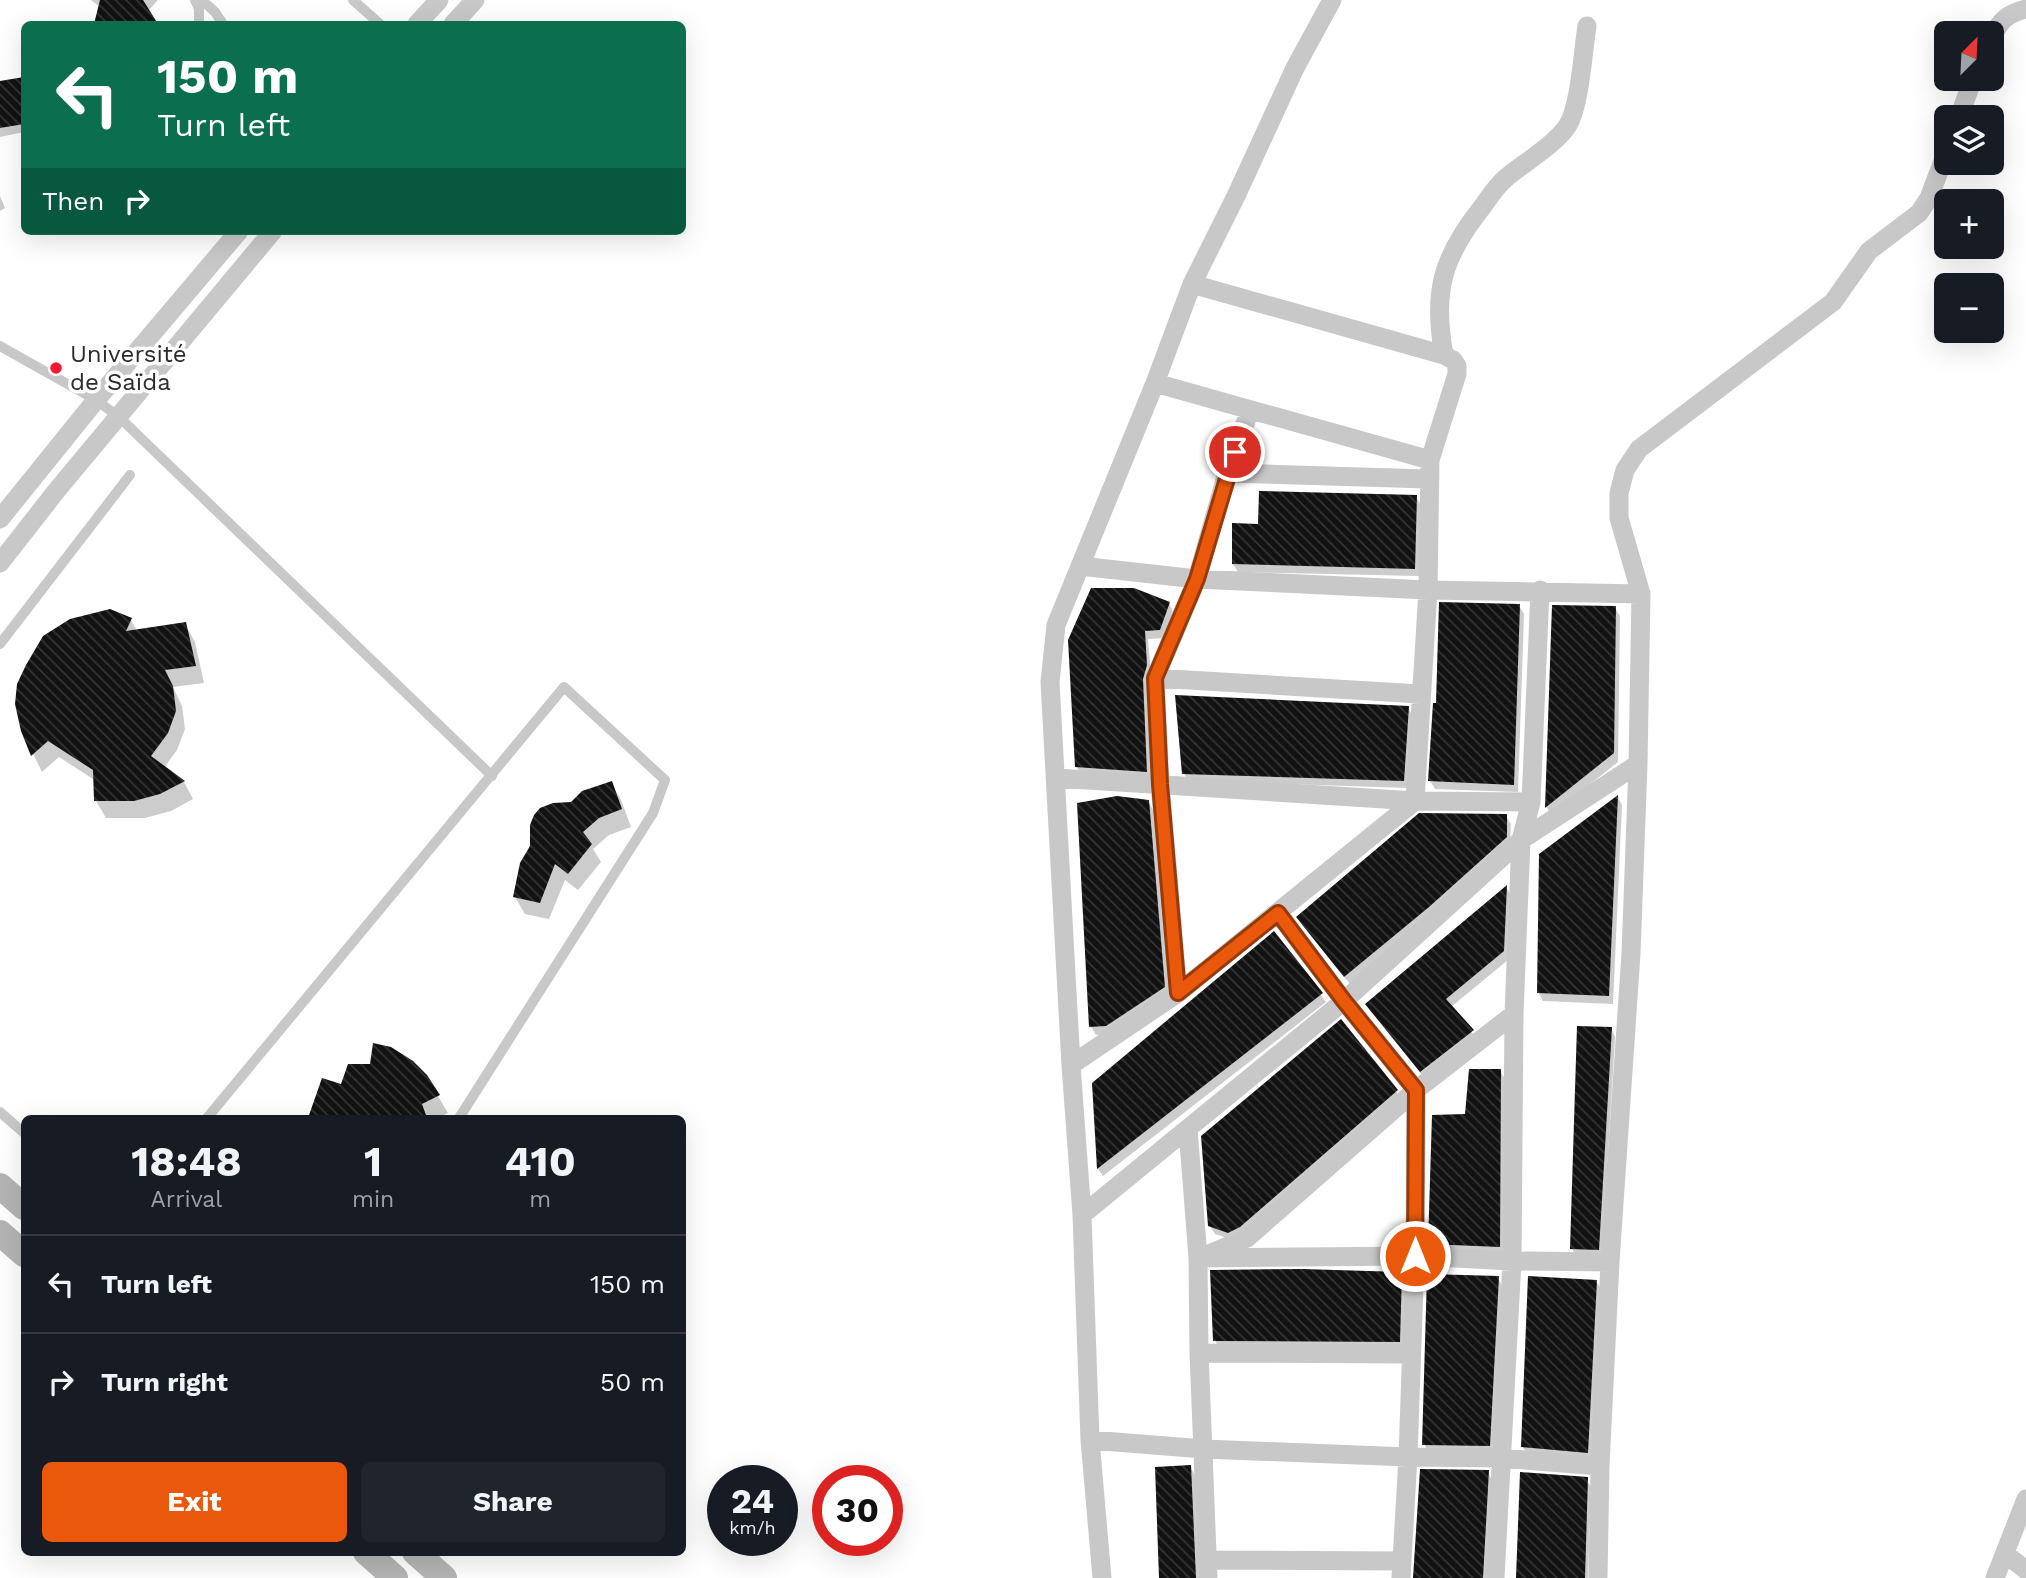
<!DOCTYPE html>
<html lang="en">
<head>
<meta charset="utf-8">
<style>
  body { margin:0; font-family:"Work Sans",sans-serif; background:#20242c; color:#f1f3f6; height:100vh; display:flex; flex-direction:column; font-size:26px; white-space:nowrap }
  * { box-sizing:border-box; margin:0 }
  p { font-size:23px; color:#9ea1a6 }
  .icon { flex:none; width:38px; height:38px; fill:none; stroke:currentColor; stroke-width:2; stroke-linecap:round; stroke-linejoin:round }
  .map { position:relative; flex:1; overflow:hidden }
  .sheet { position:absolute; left:21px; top:1115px; width:665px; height:441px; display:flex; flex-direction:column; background:#171b24; border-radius:10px; box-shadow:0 7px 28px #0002 }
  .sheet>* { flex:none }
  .banner { position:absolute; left:21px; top:21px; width:665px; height:214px; border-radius:10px; box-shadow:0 7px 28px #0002; background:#0b6e4f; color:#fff; overflow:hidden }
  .needle { width:46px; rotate:24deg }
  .tools { position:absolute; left:1934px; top:21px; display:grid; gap:14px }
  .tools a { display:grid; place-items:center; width:70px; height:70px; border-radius:10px; background:#171b24; box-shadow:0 7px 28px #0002; font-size:35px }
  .speed { position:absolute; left:707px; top:1465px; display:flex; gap:14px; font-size:35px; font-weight:700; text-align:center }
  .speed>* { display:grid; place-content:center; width:91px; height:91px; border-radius:50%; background:#171b24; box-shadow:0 7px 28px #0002; line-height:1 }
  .speed small { font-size:18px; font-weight:400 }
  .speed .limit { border:10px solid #d22; background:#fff; color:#111 }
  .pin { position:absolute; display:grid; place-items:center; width:60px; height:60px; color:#fff; margin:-30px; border:4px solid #fff; border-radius:50%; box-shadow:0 2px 7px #0007 }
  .me { position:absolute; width:77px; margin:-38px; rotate:0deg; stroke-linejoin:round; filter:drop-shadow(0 0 5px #0008) }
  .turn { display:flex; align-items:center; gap:24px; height:147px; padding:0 21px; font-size:32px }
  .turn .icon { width:91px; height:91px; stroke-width:2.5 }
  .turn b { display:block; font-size:49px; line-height:60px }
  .then { display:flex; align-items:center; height:66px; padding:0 21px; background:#0003; gap:14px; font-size:26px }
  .eta { display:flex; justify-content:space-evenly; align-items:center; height:119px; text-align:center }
  .eta b { font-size:42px; font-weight:700; line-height:49px }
  .cta { display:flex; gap:14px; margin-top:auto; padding:14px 21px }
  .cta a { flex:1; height:80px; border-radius:10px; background:#ea580c; color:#fff; font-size:28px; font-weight:700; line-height:80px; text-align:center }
  .cta a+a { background:#20242c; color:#f1f3f6 }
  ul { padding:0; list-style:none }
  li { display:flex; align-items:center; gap:21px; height:98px; padding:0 21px; border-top:2px solid #363941 }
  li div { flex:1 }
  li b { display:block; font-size:26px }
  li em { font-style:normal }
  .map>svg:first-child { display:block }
  .shadow { fill:#0003 }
  .building { fill:url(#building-back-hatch) }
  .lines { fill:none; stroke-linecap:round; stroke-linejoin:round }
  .lane { stroke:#c8c8c8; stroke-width:10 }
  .street { stroke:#c8c8c8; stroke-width:19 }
  .secondary { stroke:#b5b5b5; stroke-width:26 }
  .route-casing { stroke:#983908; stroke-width:18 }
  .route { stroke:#ea580c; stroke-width:12 }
  .poi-dot { fill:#f71931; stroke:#fff; stroke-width:2.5 }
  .labels { text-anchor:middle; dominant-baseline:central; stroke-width:7; stroke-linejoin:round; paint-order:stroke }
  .poi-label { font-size:24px; fill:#2b2b2b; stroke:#fff; text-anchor:start }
</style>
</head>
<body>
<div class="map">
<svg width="2026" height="1578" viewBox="0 0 2026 1578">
  <defs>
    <pattern id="building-back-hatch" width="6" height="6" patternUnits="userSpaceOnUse" patternTransform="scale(1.75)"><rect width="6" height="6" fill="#121212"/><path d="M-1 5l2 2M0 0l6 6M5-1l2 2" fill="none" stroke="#353535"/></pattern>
  </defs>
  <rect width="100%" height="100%" fill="#fff"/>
  <path class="shadow" d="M91 0H158L148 11 156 24H95L100 7Z
    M24 79V132L0 137V83Z
    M0 196 5 208 0 211Z
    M1416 497 1421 505 1419 576 1238 572 1233 564 1260 526Z
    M1169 603 1173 612 1165 638 1148 639 1151 674V779L1081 775 1076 766 1069 640Z
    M1519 606 1524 614 1518 792 1435 789 1430 781Z
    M1554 606 1615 608 1620 616 1618 762 1551 815 1547 808Z
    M131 620 137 631 185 624 195 642 204 683 173 687 182 706 185 729 177 750 164 768 184 782 193 799 171 811 145 818H106L96 801V781L59 757 42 772 22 731Z
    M1408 707 1412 715 1408 788 1188 781 1184 773Z
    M611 783 621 800 631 827 609 835 593 849 601 862 578 890 565 880 549 919 525 914 515 897 571 804Z
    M1618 797 1622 805 1613 1004 1543 1001 1538 992Z
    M1148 801 1153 810 1169 995 1111 1034 1096 1035 1091 1027 1079 805Z
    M1506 816 1511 824 1510 845 1350 984 1303 926Z
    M1506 887 1511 895 1508 960 1451 1007 1477 1039 1425 1079 1367 1004Z
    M1273 934 1326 1002 1103 1176 1098 1169 1093 1084Z
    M1611 1028 1615 1037 1602 1257H1577L1572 1249Z
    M1500 1071 1505 1079 1504 1255 1434 1252 1429 1244 1467 1116Z
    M426 1076 448 1113 437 1118H310L323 1080 342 1087Z
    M1396 1091 1401 1099 1234 1240 1215 1234 1210 1226Z
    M1401 1274 1406 1282 1403 1349 1219 1348 1215 1340Z
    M1498 1278 1502 1286 1494 1453H1429L1424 1444Z
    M1596 1281 1601 1289 1592 1460 1527 1455 1523 1447Z
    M1190 1467 1195 1475 1199 1578H1161Z
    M1488 1472 1492 1480 1487 1578H1415Z
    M1586 1479 1591 1487 1588 1578H1518Z"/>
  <path class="building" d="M100 0H143L158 24H94Z
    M24 77V124L0 128V81Z
    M1259 491 1417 495 1415 569 1232 564V523L1258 524Z
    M1091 588H1134L1170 602 1160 630 1145 631 1147 665 1143 679 1147 772 1075 767 1068 640Z
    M1439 602 1520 604 1514 785 1428 781 1433 703H1436Z
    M1552 605 1616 606 1614 753 1545 808Z
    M110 609 132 618 126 631 186 622 196 666 165 670 173 686 176 711 168 733 151 756 185 781 160 794 134 801H94L93 770 48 741 31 756 21 731 15 704 17 684 26 665 43 636 70 619Z
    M1175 695 1409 706 1404 781 1182 774Z
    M612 781 622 809 599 818 583 832 592 844 568 874 555 864 540 903 513 897 520 863 530 846V825L534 815 540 808 553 803 571 802 582 791Z
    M1618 795 1609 996 1537 993 1539 854Z
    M1117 796 1149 800 1165 987 1106 1026 1089 1027 1077 803Z
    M1419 813 1507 814V837L1429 907 1344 977 1296 917Z
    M1507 885 1504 951 1446 999 1474 1030 1420 1072 1365 1004Z
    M1274 931 1323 993 1097 1169 1092 1083Z
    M1341 1019 1398 1090 1240 1227 1228 1233 1208 1226 1201 1136Z
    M1577 1026 1612 1027 1599 1250 1570 1249Z
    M373 1043 391 1047 413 1061 427 1075 440 1095 422 1104 427 1118H308L322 1078 341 1084 348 1064H370Z
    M1469 1069H1501L1500 1247 1428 1244 1432 1115 1465 1114Z
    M1302 1269 1402 1272 1400 1342 1213 1341 1210 1270Z
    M1427 1274 1499 1276 1490 1446 1422 1445Z
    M1528 1276 1597 1280 1588 1453 1521 1447Z
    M1191 1465 1196 1578H1159L1155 1467Z
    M1420 1469 1489 1470 1483 1578H1413Z
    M1520 1472 1588 1477 1585 1578H1516Z"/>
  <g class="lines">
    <path class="lane" d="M195 0 199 9V24
      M202 0 215 12 223 24
      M353 0 380 24
      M0 346 96 400 119 417 492 776
      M0 644 130 475
      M0 1112 24 1133
      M207 1118 564 687 665 780 653 813 459 1118"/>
    <path class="street" d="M417 24 439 0
      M453 24 475 0
      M1992 38C2000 20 2007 14 2026 9
      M1959 117 1973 79
      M1444 355C1432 291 1443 256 1483 206 1490 196 1497 185 1507 177 1525 162 1555 145 1568 125 1580 105 1583 51 1587 26
      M1155 383 1430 460
      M1227 473 1428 479
      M0 519 96 400 239 231
      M0 563 57 490 273 231
      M1080 566 1197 579 1428 590 1641 594
      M1155 678 1420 694
      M1056 778 1415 801 1531 802
      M1278 913 1344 1001 1416 1090 1415 1256 1408 1457 1401 1578
      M1178 993 1160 784 1155 678 1197 579 1227 473 1250 410
      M1071 1065 1178 993 1415 801 1428 590 1430 460 1457 374V366L1453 360 1444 355 1192 284
      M1188 1129 1198 1258 1199 1353 1208 1578
      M1082 1215 1344 1001 1521 840 1638 764
      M1209 1254 1247 1238 1416 1090 1514 1014
      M1198 1258 1415 1256 1512 1261 1610 1262
      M1199 1353 1411 1354
      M1090 1440 1204 1449 1408 1457 1500 1458 1600 1466
      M2005 1554 2026 1570
      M1207 1560 1401 1561
      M1102 1578 1090 1440 1082 1215 1071 1065 1050 682 1056 625 1155 383 1192 284 1236 196 1295 68 1332 0
      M1495 1578 1512 1261 1514 1014 1521 840 1531 802 1540 590
      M1598 1578 1600 1466 1610 1262 1631 954 1638 764 1641 594 1619 518V493L1625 470 1639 449 1833 302 1869 251 1919 213 1929 198 1946 153
      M1995 1578 2026 1499"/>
    <path class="secondary" d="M0 1186 24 1207
      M0 1233 24 1254
      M366 1552 395 1578
      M415 1552 444 1578"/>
  </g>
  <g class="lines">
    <g class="route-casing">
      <path id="route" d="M1235 452 1197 579 1155 678 1160 784 1178 993 1278 913 1344 1001 1416 1090 1415 1256"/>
    </g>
    <use href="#route" class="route"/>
  </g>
  <circle class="poi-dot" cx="56" cy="368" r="7"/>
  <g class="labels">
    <g class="poi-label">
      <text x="70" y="354">Université<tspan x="70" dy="28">de Saïda</tspan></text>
    </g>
  </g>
</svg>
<div class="tools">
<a><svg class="needle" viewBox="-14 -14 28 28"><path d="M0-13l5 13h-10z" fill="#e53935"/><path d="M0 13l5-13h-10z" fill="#9ea1a6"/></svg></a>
<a><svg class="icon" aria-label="layers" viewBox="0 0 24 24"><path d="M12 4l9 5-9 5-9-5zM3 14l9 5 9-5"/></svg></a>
<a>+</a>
<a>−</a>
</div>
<div class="speed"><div>24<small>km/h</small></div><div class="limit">30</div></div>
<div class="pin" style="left:1235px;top:452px;background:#d93025"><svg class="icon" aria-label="arrive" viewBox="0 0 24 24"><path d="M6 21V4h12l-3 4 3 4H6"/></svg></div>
<svg class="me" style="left:1415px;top:1256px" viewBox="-20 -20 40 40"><circle r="17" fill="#ea580c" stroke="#fff" stroke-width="3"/><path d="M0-11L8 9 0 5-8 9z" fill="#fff"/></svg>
<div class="banner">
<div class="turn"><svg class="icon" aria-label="left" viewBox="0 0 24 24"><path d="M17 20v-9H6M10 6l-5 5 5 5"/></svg><div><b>150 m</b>Turn left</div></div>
<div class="then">Then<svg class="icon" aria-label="right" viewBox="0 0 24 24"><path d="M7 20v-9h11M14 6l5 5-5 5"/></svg></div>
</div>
<section class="sheet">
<div class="eta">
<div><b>18:48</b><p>Arrival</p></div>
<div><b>1</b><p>min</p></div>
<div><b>410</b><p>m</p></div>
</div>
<ul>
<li><svg class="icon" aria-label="left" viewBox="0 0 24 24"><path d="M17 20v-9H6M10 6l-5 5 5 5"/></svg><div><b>Turn left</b></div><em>150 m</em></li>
<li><svg class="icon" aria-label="right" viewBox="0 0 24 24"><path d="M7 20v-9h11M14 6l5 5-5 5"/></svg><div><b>Turn right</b></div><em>50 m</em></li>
</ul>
<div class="cta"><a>Exit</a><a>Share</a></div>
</section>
</div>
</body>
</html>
